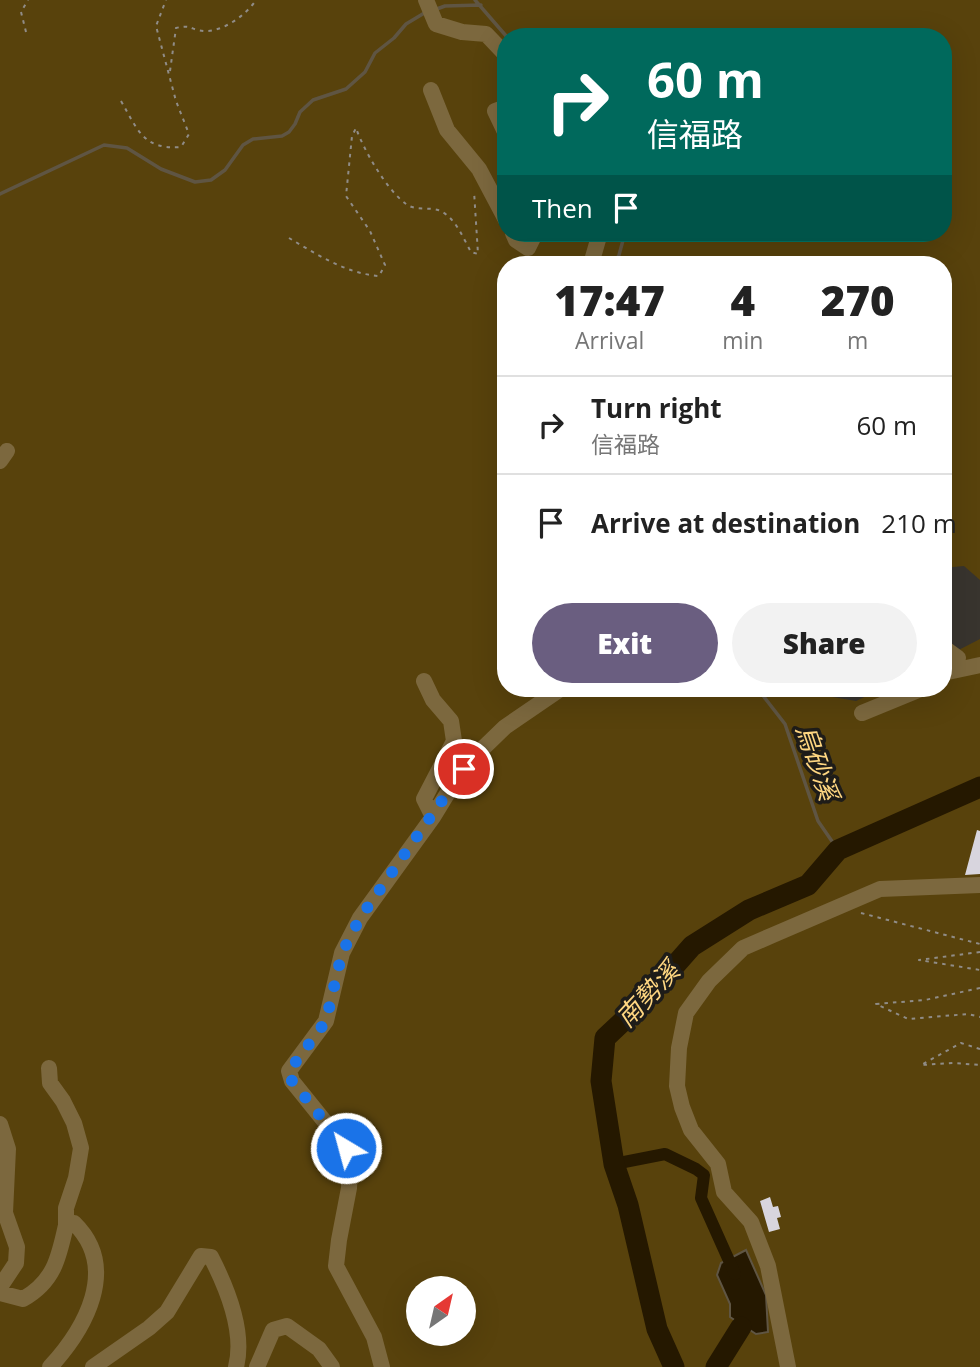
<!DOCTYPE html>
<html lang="en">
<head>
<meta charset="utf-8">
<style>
  body { margin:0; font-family:"Open Sans","Noto Sans TC",sans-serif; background:#f2f2f2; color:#222; height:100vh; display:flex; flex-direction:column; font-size:26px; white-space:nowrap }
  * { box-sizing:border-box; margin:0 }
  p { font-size:23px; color:#767676 }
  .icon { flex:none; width:38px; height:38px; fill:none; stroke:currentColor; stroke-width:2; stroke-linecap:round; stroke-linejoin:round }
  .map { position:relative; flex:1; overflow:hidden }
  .panel { position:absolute; left:497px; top:256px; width:455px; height:441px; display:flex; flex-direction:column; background:#fff; border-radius:28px; box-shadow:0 7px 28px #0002 }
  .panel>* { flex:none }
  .hud { position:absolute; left:497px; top:28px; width:455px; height:214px; border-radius:28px; box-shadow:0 7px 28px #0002; background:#00695c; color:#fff; overflow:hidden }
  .needle { width:46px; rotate:34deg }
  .tools { position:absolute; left:406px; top:1276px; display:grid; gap:14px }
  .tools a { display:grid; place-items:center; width:70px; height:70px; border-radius:50%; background:#fff; box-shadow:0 7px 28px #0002; font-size:35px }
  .pin { position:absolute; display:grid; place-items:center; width:60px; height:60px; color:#fff; margin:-30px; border:4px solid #fff; border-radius:50%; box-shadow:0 2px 7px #0007 }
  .me { position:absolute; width:77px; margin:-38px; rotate:323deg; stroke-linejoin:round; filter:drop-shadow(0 0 5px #0008) }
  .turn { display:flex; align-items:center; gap:24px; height:147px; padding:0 35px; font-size:32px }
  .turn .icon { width:91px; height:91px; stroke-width:2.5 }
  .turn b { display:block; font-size:49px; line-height:60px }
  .then { display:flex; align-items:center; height:66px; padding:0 35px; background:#0003; gap:14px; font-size:26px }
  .eta { display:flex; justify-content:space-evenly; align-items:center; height:119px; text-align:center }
  .eta b { font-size:42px; font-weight:800; line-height:49px }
  .cta { display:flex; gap:14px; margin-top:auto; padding:14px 35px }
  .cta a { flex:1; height:80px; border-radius:42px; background:#6a5e80; color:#fff; font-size:28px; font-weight:800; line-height:80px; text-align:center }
  .cta a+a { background:#f2f2f2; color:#222 }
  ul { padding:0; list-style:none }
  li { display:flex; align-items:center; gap:21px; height:98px; padding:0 35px; border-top:2px solid #e0e0e0 }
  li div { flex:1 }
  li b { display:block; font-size:26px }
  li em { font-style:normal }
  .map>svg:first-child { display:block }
  .green { fill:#58420c; fill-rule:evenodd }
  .water { fill:#251800; stroke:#5f5543; stroke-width:2 }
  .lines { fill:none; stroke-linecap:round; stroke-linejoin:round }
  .stream { stroke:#5f5543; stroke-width:3.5 }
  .canal { stroke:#251800; stroke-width:12 }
  .river { stroke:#251800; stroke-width:21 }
  .building { fill:#d8d5de }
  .path { stroke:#908c87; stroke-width:2; stroke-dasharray:3.5 5; stroke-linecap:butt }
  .minor { stroke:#7c683e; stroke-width:16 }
  .route { stroke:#1a73e8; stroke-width:12; stroke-dasharray:0 21.6 }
  .labels { text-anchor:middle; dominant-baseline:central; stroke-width:7; stroke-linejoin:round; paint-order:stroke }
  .water-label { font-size:26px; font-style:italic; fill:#fed681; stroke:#1e1c19 }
</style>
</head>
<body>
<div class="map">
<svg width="980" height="1367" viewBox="0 0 980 1367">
  <rect width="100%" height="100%" fill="#38342e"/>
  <path class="green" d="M0 0H980V580L964 566 943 568V264H506V688H806L809 693 856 701 883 688H943V658L980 639V1367H0ZM506 37H943V233H506ZM418 1288H464V1334H418Z"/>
  <path class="water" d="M746 1250 766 1295 768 1332 756 1334 730 1317V1304L717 1275 721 1263Z"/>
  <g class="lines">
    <path class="stream" d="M475 0 507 37
      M434 10 445 6 481 5
      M0 194 104 145 127 148 161 169 195 182 211 180 225 170 243 145 253 139 282 136 289 132 295 124 300 112 313 100 346 89 365 72 375 53 394 38 406 24 426 12
      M614 264 619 255 625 233
      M760 688 761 693 785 724 818 821 838 850"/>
    <path class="canal" d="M614 1164 665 1154 696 1169 704 1175 701 1198 735 1274"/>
    <path class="river" d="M674 1367 657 1329 628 1205 614 1164 601 1081 605 1038 640 1005 692 946 749 910 808 885 838 850 980 787
      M716 1367 741 1327"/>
  </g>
  <path class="building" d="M977 830 980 831V874L965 875Z
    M770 1197 773 1207 778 1206 781 1217 777 1218 780 1229 769 1232 760 1201Z"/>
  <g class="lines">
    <path class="path" d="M26 32 21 12 28 0
      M170 71 176 28C192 24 190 30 204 31 223 32 246 15 256 0
      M121 101C138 130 143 150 181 147L189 134 176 101 156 26 166 0
      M289 238C316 254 347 274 379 276L385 265 370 231 346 196 352 136 356 128C364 151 387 190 406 204 415 211 428 207 438 210 455 216 463 238 471 252L478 254 474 191
      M861 913 980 944
      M980 952 919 960 980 970
      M980 988 925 1000 876 1004 908 1019 968 1014 980 1017
      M980 1049 961 1043 921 1065 953 1063 980 1065"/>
    <path class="minor" d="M426 0 436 24 462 32 486 34 506 55
      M431 90 447 130 479 169 506 220
      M506 107 495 111 506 134
      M513 233 516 240 528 248 534 236 533 233
      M591 264 600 233
      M0 461 7 451
      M943 651 947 650 958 658 943 662
      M943 673 980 665
      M424 681 433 700 451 721 454 741 424 799 433 817
      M862 713 923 688
      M49 1068 50 1083 63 1101 74 1123 81 1148 76 1178 66 1208V1225
      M0 1124 8 1149 5 1213 17 1247 16 1263 0 1287
      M0 1293 23 1299C54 1282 59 1257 66 1225L74 1223C120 1268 85 1329 50 1367
      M93 1367 149 1328 167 1312 201 1256 211 1257C227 1288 245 1332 236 1367
      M257 1367 273 1330 287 1326 319 1349 332 1367
      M382 1367 374 1337 336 1266 339 1240 349 1188 350 1167 346 1148 292 1081 289 1071 326 1021 342 953 360 918 433 817 455 781 474 757 505 727 562 688
      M788 1367 768 1266 751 1222 724 1192 718 1164 691 1130 682 1107 677 1086 679 1048 686 1013 709 981 743 948 773 935 880 889 980 885"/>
  </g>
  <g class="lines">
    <path class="route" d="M346 1148 292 1081 289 1071 326 1021 342 953 360 918 464 769"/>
  </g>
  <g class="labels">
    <g class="water-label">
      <text transform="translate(818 762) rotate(71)">烏砂溪</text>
      <text transform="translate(647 994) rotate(-47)">南勢溪</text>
    </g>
  </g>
</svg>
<div class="tools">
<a><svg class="needle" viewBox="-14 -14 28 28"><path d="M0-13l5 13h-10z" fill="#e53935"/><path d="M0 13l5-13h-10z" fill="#767676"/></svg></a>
</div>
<div class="pin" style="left:464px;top:769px;background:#d93025"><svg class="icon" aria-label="arrive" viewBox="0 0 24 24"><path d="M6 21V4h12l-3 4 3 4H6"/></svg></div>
<svg class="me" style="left:346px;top:1148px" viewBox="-20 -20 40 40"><circle r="17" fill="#1a73e8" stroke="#fff" stroke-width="3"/><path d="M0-11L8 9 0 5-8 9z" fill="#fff"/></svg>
<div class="hud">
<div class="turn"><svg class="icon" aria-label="right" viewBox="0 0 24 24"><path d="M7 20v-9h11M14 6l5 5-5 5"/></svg><div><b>60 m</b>信福路</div></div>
<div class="then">Then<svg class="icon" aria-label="arrive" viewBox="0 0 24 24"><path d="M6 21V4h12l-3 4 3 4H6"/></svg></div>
</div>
<section class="panel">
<div class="eta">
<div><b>17:47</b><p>Arrival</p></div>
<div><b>4</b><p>min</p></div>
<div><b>270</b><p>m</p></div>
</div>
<ul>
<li><svg class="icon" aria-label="right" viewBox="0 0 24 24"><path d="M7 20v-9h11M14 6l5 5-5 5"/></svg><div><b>Turn right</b><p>信福路</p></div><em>60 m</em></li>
<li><svg class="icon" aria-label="arrive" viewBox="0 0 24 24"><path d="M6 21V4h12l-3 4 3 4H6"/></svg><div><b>Arrive at destination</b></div><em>210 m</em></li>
</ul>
<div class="cta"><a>Exit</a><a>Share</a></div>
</section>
</div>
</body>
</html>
